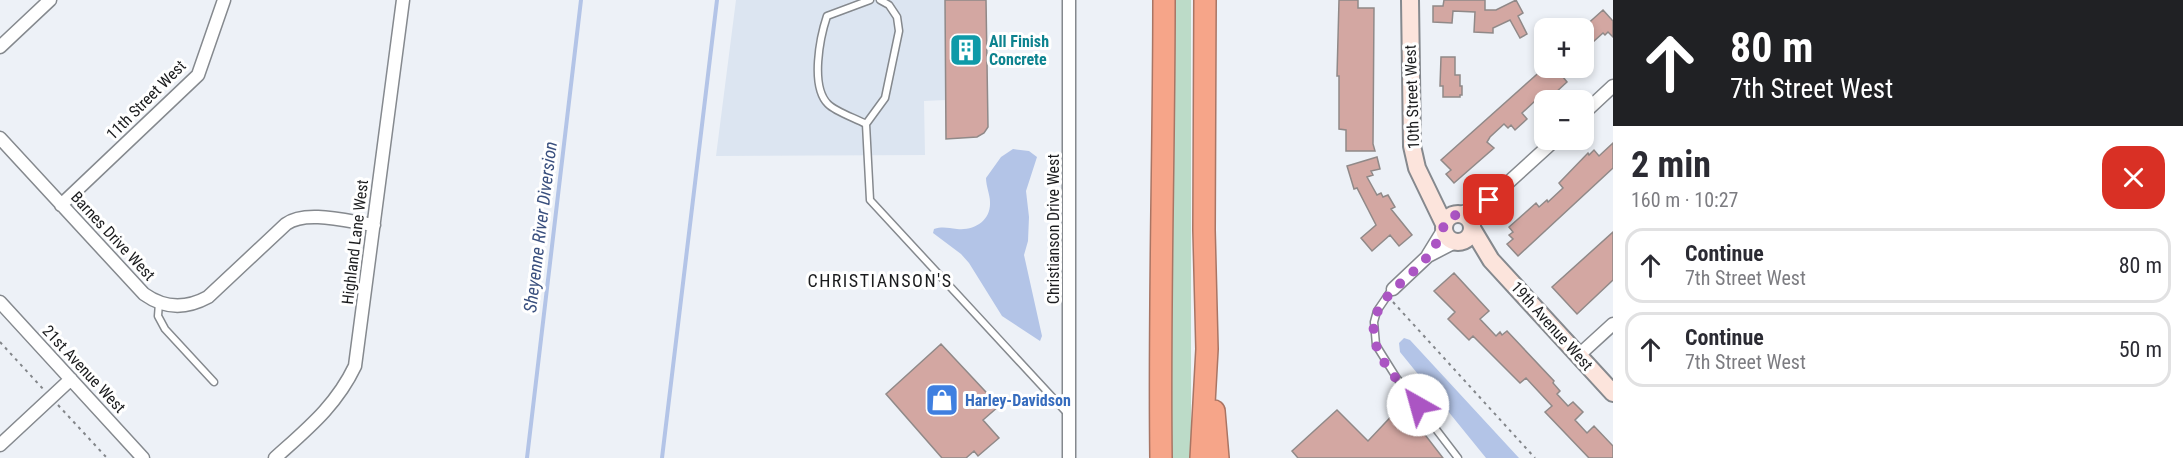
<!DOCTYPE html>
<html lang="en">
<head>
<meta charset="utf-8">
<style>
  body { margin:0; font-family:"Roboto Condensed",sans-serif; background:#f2f2f3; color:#2b2b33; height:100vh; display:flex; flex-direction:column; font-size:22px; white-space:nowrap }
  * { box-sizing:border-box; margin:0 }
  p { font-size:20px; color:#7c7c81 }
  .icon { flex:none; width:33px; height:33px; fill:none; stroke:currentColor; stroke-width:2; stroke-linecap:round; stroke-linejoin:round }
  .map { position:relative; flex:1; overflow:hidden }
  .drawer { display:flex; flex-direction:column; background:#fff; width:570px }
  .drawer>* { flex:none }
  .hud { background:#202124; color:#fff; overflow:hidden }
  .controls { position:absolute; left:1534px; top:18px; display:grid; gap:12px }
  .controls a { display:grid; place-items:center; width:60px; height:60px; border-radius:12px; background:#fff; box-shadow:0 3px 9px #0003; font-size:30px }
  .pin { position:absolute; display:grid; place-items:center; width:51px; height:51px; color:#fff; margin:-26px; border-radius:12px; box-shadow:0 3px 9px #0006 }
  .me { position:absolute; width:66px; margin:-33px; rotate:322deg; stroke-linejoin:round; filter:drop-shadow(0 0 4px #0008) }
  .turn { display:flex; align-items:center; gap:21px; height:126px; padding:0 18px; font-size:27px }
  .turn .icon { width:78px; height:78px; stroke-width:2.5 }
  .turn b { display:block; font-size:42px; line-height:51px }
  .round { display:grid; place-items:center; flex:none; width:63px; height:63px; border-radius:18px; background:#f2f2f3 }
  .overview { display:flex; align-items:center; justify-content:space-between; height:102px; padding:0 18px }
  h1 { font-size:36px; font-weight:700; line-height:45px }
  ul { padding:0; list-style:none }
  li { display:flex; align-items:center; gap:18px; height:75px; margin:0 12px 9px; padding:0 6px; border:3px solid #e1e1e2; border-radius:18px }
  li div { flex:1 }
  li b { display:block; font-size:22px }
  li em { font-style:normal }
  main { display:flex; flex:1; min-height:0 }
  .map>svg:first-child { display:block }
  .built { fill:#dce5f1 }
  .green { fill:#bcdbc8 }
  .water { fill:#b3c4e7 }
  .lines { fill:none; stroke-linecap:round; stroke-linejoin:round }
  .stream { stroke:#b3c4e7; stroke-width:4 }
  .building { fill:#d3a7a2; stroke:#908988; stroke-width:1.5 }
  .lane-casing { stroke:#85898e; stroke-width:9 }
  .street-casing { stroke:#85898e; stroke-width:15 }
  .secondary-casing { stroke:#85898e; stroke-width:20 }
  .highway-casing { stroke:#a97564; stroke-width:24 }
  .path { stroke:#83868a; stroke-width:2; stroke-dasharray:3 4.5; stroke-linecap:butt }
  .lane { stroke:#fff; stroke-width:6 }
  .street { stroke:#fff; stroke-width:12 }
  .secondary { stroke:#fce4dc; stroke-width:16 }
  .highway { stroke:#f6a589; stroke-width:21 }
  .route { stroke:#ab55c3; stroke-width:10; stroke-dasharray:0 18 }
  .labels { text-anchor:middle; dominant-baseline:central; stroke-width:6; stroke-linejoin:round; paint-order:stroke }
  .culture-label { font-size:16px; font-weight:bold; fill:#0d838f; stroke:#fff; text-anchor:start }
  .street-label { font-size:16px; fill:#1b1c1e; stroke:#fff }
  .shop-label { font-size:16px; font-weight:bold; fill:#366cbe; stroke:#fff; text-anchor:start }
  .water-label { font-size:18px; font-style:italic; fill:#394f7e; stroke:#fff }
  .neighbourhood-label { font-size:18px; letter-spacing:1.5px; fill:#1b1c1e; stroke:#fff }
</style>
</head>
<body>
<main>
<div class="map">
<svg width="1613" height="458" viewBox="0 0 1613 458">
  <rect width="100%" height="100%" fill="#edf1f7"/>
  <path class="built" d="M736 0H945L946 100 924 101 925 155 716 156Z"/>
  <path class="green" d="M1170 0H1191V458H1170Z"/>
  <path class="water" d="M1013 149 1029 151 1037 157 1026 191 1029 217 1028 241 1024 255 1042 336 1040 341 1002 316 969 263 961 254 933 233 934 229C943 226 948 228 957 229 974 231 991 221 990 202 990 195 986 186 986 178L1001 157Z
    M1404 338 1410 340 1519 458H1486L1400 352 1399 343Z"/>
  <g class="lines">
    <path class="stream" d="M527 458 581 0
      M662 458 717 0"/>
  </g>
  <path class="building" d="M945 0H986L988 127 984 133 977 137 946 139Z
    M1339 0H1358V8H1374L1373 144 1375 151H1346V130L1339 129V76H1337Z
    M1444 0H1485V10H1496L1516 0 1523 13 1518 16 1527 34 1520 38 1510 20 1493 28V33L1474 32 1475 12 1453 11 1452 23 1433 22V6H1443Z
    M1603 10 1613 21V37L1608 32 1605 35 1603 33 1584 50V27Z
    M1441 57H1455V75H1460V86H1462V95H1460V97H1443V86H1440Z
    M1544 68H1574L1563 77 1567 82 1541 106 1535 101 1522 113 1527 119 1515 130 1511 125 1508 128 1504 124 1490 137 1487 142 1494 148 1454 183 1446 174 1451 170 1441 160Z
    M1613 143V168L1518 256 1507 244 1513 239 1509 235 1513 232 1509 227 1536 203 1539 207 1547 200 1548 202 1563 188 1559 183 1588 153 1589 155 1594 150 1599 156Z
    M1377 157 1380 169 1371 171 1373 175 1367 177 1377 195 1381 193 1383 197 1388 195 1395 207 1391 209 1412 235 1399 246 1390 235 1372 251 1361 238 1376 225 1357 188 1354 189 1347 166Z
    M1613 232V280L1577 314 1552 287Z
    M1454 273 1489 311 1480 319 1496 336 1500 332 1502 335 1507 331 1554 381 1553 383 1560 391 1557 394 1568 406 1573 402 1583 412 1575 420 1587 433 1594 426 1613 446V458H1589L1545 412 1552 406 1526 378 1520 383 1473 336 1469 340 1448 319 1455 312 1434 291Z
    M941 344 999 406 983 420 999 438 978 456 974 451 966 458H942L886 394Z
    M1402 405 1443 458H1298L1292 451 1337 410 1368 441Z"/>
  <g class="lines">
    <g class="lane-casing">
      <path id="lane" d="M880 0 889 5 897 17 899 31 885 98 866 124 870 200 1067 413
        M866 124C855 118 836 112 828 104 810 86 820 37 827 16L870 0
        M1392 289 1377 311 1374 322 1376 345 1396 377 1458 458
        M159 303 158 316 165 329 214 382"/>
    </g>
    <g class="street-casing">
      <path id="street" d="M0 47 50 0
        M1584 113 1613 86
        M0 138 144 294C165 309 186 309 208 297L286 224C306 209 350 222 374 225
        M61 205 198 75 224 0
        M1459 214 1488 201
        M1473 225 1489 200 1555 140
        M1428 255 1444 229
        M1393 289 1428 256 1455 242
        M0 302 143 458
        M1579 355 1613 324
        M0 445 71 379
        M275 458C307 429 336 406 355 366L403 0
        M1069 458V0"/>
    </g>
    <g class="secondary-casing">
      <path id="secondary" d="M1410 0 1412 146 1417 168 1444 224
        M1444 228a14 14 0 1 1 28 0a14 14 0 1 1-28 0Z
        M1473 230 1491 260 1613 393"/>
    </g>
    <g class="highway-casing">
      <path id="highway" d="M1214 411 1218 458
        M1161 458C1159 305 1164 153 1164 0
        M1201 458 1207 349 1204 230 1205 0"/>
    </g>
    <path class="path" d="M1393 302 1535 458
      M0 342 44 390
      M58 405 107 458"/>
    <use href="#lane" class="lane"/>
    <use href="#street" class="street"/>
    <use href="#secondary" class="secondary"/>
    <use href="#highway" class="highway"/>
  </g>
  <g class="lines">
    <path class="route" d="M1418 405C1404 387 1383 367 1376 345 1363 302 1406 284 1428 256 1437 245 1441 232 1447 219L1489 200"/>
  </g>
  <defs>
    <g id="building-square" transform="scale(1.725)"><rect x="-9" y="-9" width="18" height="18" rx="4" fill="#0f9aa8" stroke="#fff"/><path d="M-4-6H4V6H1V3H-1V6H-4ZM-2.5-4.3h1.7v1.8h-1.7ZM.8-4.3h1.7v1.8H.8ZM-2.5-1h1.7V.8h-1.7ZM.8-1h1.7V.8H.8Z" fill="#fff"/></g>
    <g id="shop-square" transform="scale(1.725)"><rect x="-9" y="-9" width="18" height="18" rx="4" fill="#3f7fe0" stroke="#fff"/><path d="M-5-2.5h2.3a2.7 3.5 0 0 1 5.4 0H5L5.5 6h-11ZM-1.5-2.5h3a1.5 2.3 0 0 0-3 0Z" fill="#fff"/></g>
  </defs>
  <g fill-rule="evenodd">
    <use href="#building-square" x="966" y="50"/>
    <use href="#shop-square" x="942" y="400"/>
  </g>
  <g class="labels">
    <g class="culture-label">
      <text x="989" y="41">All Finish<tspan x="989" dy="18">Concrete</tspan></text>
    </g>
    <g class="street-label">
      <text transform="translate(1412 97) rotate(-92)">10th Street West</text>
      <text transform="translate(146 100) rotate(-45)">11th Street West</text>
      <text transform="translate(1053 229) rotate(-90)">Christianson Drive West</text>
      <text transform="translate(113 236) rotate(47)">Barnes Drive West</text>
      <text transform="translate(355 242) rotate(-83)">Highland Lane West</text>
      <text transform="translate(1552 326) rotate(48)">19th Avenue West</text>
      <text transform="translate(84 369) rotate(47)">21st Avenue West</text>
    </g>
    <g class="shop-label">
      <text x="965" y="400">Harley-Davidson</text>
    </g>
    <g class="water-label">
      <text transform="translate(540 227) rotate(-83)">Sheyenne River Diversion</text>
    </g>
    <g class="neighbourhood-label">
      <text x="880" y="280">CHRISTIANSON'S</text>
    </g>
  </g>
</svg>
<div class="controls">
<a>+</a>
<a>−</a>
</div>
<div class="pin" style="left:1489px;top:200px;background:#d93025"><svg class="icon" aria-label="arrive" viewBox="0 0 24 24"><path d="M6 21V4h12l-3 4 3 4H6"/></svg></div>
<svg class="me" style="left:1418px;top:405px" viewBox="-20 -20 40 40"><circle r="19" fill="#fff"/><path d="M0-13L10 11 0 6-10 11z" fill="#ab55c3"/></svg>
</div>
<section class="drawer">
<div class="hud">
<div class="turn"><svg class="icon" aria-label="ahead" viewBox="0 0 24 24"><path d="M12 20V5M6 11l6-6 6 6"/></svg><div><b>80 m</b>7th Street West</div></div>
</div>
<div class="overview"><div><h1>2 min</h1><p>160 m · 10:27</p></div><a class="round" style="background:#d93025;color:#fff"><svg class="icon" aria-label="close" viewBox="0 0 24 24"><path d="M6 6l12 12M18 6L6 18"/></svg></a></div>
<ul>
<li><svg class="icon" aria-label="ahead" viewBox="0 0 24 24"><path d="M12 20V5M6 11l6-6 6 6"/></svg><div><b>Continue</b><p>7th Street West</p></div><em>80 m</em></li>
<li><svg class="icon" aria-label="ahead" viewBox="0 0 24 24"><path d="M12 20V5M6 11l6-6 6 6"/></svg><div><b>Continue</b><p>7th Street West</p></div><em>50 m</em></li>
</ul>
</section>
</main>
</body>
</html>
